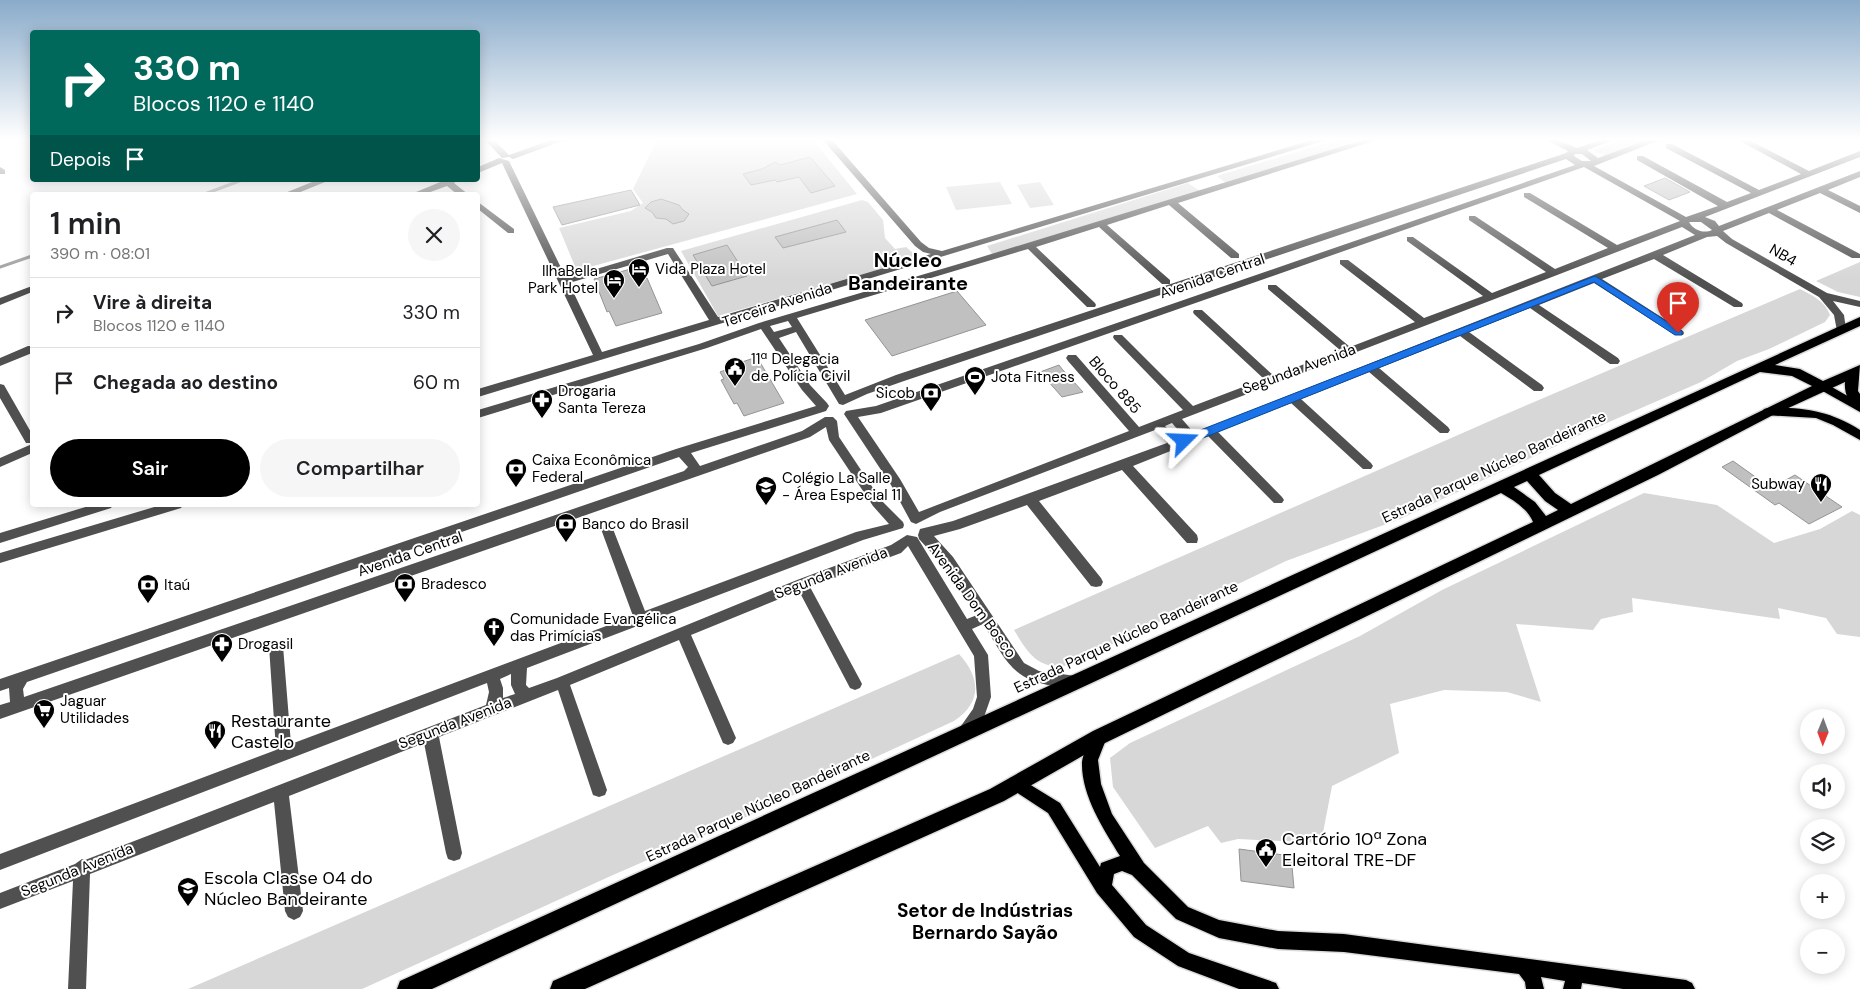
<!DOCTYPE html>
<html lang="pt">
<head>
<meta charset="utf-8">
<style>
  body { margin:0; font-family:"DM Sans",sans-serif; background:#f6f6f6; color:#202124; height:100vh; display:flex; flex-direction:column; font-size:19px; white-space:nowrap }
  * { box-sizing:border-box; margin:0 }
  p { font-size:16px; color:#757577 }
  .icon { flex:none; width:28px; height:28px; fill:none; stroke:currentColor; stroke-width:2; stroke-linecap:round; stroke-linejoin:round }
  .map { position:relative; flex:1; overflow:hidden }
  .side { position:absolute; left:30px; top:192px; width:450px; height:315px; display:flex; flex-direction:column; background:#fff; border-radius:5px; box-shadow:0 2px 12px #0003 }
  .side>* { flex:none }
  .hud { position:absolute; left:30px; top:30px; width:450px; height:152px; border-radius:5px; box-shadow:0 2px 12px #0003; background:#00695c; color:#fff; overflow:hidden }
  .needle { width:32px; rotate:181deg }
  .buttons { position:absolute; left:1800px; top:709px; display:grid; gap:10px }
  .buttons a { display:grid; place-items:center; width:45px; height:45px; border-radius:50%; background:#fff; box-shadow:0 2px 12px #0003; font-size:25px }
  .pin { position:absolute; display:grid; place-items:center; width:42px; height:42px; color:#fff; margin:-51px -21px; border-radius:50% 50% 50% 0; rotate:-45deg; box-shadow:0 0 5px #0007 }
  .pin .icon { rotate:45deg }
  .me { position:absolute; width:55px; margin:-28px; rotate:69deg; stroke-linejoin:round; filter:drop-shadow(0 0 4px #0008) }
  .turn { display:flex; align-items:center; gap:18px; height:105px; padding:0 20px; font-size:22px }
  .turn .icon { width:65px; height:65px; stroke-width:2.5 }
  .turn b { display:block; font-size:35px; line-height:42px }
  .then { display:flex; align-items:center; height:48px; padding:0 20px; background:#0003; gap:10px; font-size:19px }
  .round { display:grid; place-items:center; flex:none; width:52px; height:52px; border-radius:26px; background:#f6f6f6 }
  .headline { display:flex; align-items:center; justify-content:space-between; height:85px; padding:0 20px }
  h1 { font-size:30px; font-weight:600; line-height:38px }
  .action { display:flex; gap:10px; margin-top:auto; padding:10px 20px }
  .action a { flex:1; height:58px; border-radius:30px; background:#000; color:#fff; font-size:20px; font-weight:600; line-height:58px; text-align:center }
  .action a+a { background:#f6f6f6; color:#202124 }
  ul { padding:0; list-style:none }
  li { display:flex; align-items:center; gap:15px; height:70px; padding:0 20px; border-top:1px solid #e0e0e0 }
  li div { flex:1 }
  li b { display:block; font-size:19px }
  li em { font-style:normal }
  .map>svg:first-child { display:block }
  .green { fill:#d7d7d7 }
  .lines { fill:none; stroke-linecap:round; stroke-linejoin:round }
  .stream { stroke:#9e9e9e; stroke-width:3 }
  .building { fill:#c0c0c0; stroke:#949494 }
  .major-casing { stroke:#dbdbdb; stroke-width:3 }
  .highway-casing { stroke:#dbdbdb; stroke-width:3 }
  .minor { fill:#505050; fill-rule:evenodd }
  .major { fill:#000; fill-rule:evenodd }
  .highway { fill:#000; fill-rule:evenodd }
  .route { fill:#1a73e8; stroke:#114b97 }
  .labels { text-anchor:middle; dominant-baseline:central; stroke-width:4; stroke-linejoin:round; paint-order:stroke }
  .street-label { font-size:15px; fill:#000; stroke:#fff }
  .poi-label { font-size:15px; fill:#000; stroke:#fff; text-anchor:start }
  .near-poi-label { font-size:18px; fill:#000; stroke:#fff; text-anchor:start }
  .near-neighbourhood-label { font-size:19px; font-weight:bold; fill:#000; stroke:#fff }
  .district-label { font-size:20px; font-weight:bold; fill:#000; stroke:#fff }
</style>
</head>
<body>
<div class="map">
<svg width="1860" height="989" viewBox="0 0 1860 989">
  <rect width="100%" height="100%" fill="#fff"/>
  <path class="green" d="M657 140H813L857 194 564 274 574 264 559 228 631 211 643 203 633 189Z
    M1336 140H1369L1227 184 1217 176Z
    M1621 140H1654L1606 157 1593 150Z
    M1000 182 1012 204 956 210 946 187Z
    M1040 182 1054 205 1030 208 1017 185Z
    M1188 183 1200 191 992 254 987 246Z
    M862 200 868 202 883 220 885 238 895 249 906 247 913 253 912 260 718 316 681 251Z
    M1860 262V297L1838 292 1816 281Z
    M1800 289C1813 296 1825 301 1830 315L1825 322 1769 349 1737 361 1701 382 1586 432 1400 519 1286 561 1069 665C1038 671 1028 653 1014 630L1499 417Z
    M1644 493 1717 505 1774 543 1820 529 1852 511 1860 515V637L1837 634 1826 618 1778 608 1780 619 1632 598 1633 612 1601 619 1593 630 1516 624 1541 702 1507 692 1444 690 1390 704 1399 753 1332 786 1321 843 1238 839 1221 843 1208 826 1155 848 1113 787 1110 758 1130 743 1360 636 1442 590Z
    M959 654C980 677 983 702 954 721L746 817 613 875 362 989H188Z"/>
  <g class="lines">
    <path class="stream" d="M202 195 242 180
      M0 267 32 256"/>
  </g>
  <path class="building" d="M810 157 835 186 811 193 799 177 777 182 775 180 751 185 743 174 762 169 775 162 780 165Z
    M1665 178 1690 192 1669 200 1644 186Z
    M631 190 640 205 562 225 553 207Z
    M661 199 679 205 683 210 689 214 684 221 673 224 666 219 656 218 652 212 645 208 651 202Z
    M837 220 846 232 783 248 775 237Z
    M727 245 747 276 712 286 693 255Z
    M638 267 644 279 647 278 662 313 616 326 609 311 607 312 594 279Z
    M957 291 986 325 892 356 865 320Z
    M757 357 784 403 744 416 737 403 734 404 721 380 724 379 720 372 731 368 730 366Z
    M1059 365 1062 369 1083 392 1062 397 1040 372Z
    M1733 461 1771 488 1795 475 1842 507 1809 524 1779 503 1775 505 1722 467Z
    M1239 849 1291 856 1294 888 1241 881Z"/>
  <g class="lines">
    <g class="major-casing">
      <path id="major" d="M1823 382 1860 403V412L1819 389 1817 386 1819 383Z
        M1768 408C1803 407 1830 411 1860 430V440L1833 425 1816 418 1764 415 1762 412 1764 409Z
        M1099 730 1104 732 1107 737 1098 760 1101 784 1112 814 1144 863 1188 907 1219 920 1278 931 1344 934 1686 980 1692 983 1695 989H1623L1582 983 1581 989H1563L1565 981 1541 977 1544 989H1526L1525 982 1519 974 1344 952 1278 949 1219 938 1176 919 1132 875 1122 871 1114 874 1112 885 1146 925 1189 953 1276 983 1279 989H1239L1178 966 1134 937 1097 893 1048 813 1010 788 1008 783 1010 778 1016 776 1060 803 1100 867 1101 863 1120 856C1103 828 1081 795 1082 762 1083 753 1090 740 1094 732Z"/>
    </g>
    <g class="highway-casing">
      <path id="highway" d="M1860 317V326L1775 365 1800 369 1823 381 1860 365 1858 391 1860 394V409C1848 405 1844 392 1845 382L1773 415 1658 475 1105 743 1004 801 585 989H550L553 981 990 789 1093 731 1533 522C1527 508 1513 500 1501 493L432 989H397L400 981ZM1760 372 1792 376 1812 386 1571 504 1555 493 1539 475ZM1527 481 1545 501 1558 510 1546 516 1535 502 1514 487Z"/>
    </g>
    <path class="minor" d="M485 140H494L509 155 551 140H565L513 159 509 157 502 158Z
      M823 140H832L921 242 929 248 942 251 1312 140H1327L478 397V389L593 355 502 163 478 173V167L499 158 509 161 566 278 667 248H673L718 317 931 254 923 252 915 246ZM668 254 709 320 602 352 569 283Z
      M1363 140H1377L1178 203 1239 254V258H1231L1169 205 1107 225 1170 280V284H1162L1099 227 1036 247 1095 303 1096 305 1095 307H1087L1028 249 797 318 845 395 896 375 1566 153 1568 151 1546 140H1558L1577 148 1600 140H1614L1587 150 1598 158 1647 140H1660L1594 166 1686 217 1718 206 1637 160V156H1643L1727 202 1751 193 1666 148V144H1672L1759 190 1801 174 1738 140H1749L1809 171 1860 151V157L1705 217 1715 221 1719 226 1860 171V177L1828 190 1860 206V213L1820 193 1777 210 1860 254V258H1852L1769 213 1723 231 1732 239 1827 293 1860 301V307L1833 301 1844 315 1846 329 1841 332 1837 331 1834 315 1819 297 1726 243 1717 236 1707 237 1663 255 1742 303 1743 305 1742 307H1734L1654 259 1602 279 1683 331 1684 333 1683 335H1675L1594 283 1539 305 1618 358 1620 361 1618 364H1610L1530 308 1469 332 1542 385 1544 388 1542 391H1534L1460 336 1379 368 1448 427 1450 430 1448 433H1440L1369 372 1301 399 1371 463 1373 466 1371 469H1363L1291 403 1218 432 1282 497 1284 500 1282 503H1274L1208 436 1133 466 1197 535 1198 539 1197 543H1187L1122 470 1039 501 1101 578 1103 582 1101 586 1096 587 1091 586 1027 505 960 529 934 536 953 557 1024 663 1039 671 1076 676 1081 678 1083 682 1081 686C1073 689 1063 687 1054 686 1010 680 1005 657 983 624L972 629 988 655 991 697 984 717 969 738 964 740 959 738 956 733 973 709 977 697 974 656 908 546 901 553 810 587 860 680 862 684 860 688 855 690 850 688 799 591 691 635 736 738 733 743 728 745 723 743 679 640 570 685 607 790 605 795 599 797 593 795 558 690 439 737 462 853 460 859 454 861 448 859 446 853 424 743 289 796 303 911 300 917 294 920 288 917 285 911 274 802 90 874 86 989H68L73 881 0 909V893L75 864 82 859 85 860 486 705 489 692 487 683 0 870V854L276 750 269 646 271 642 276 640 281 642 283 646 291 744 633 616 601 529 602 526H612L613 529 645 611 856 532 889 524 873 506 829 440 826 427 810 437 0 719V705L10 702 9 688 0 691V679L676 449 816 406 802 390 761 329 707 348 478 418V410L699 344 759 323 962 263ZM1575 154H1582L1591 161H1582L1574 156ZM1566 159 1575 165 876 406 846 411 844 414 891 485 911 522 916 524 940 512 1155 430 1167 443 953 521 920 529 918 535 919 539 943 565 977 615 967 619 917 537 907 535 891 545 797 580 557 678 529 688 526 685 527 668 795 566 863 540 903 528 904 525 903 522 881 500 839 437 837 421 833 417H825L802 431 700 466 691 453 826 411 829 406 827 403 810 385 779 338 796 332 839 404 843 405 867 394 904 381ZM1584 167 1680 221 1617 245 1530 193H1524V197L1608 248 1555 269 1475 216H1469V220L1546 272 1492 293 1413 237H1407V241L1483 296 1424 318 1348 260H1340V264L1415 322 1350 347 1276 285H1268V289L1340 350 1274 376 1202 310H1194L1193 312 1194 314 1264 379 1193 406 1122 335H1114L1113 337 1114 339 1183 410 1139 427 1076 355H1068L1066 358 1068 361 1129 431 919 512 900 479 858 417 881 413ZM1689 222H1701L1712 230C1704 234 1693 230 1689 222ZM1682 227 1695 235 1194 433 1182 419ZM788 321 792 327 774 332 770 326ZM1172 423 1184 437 1177 439 1165 426ZM679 457 688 467 684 471 24 697 23 689 27 682ZM511 674V685L515 694 503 698V688L500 679Z
      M0 167 5 170V174H0Z
      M317 180H330L293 195H280Z
      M445 180H458L454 183 469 195H458L447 186 422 195H409Z
      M478 202 514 229V233H508L478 209Z
      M32 286V292L0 305V298Z
      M28 346H32V353L0 366V358Z
      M0 384 4 385 32 434V443H26L0 398Z
      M32 444V453L0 467V458Z
      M92 505H113L111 508 0 543V533Z
      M161 505H183L181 508 0 563V553Z"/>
    <use href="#major" class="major"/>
    <use href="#highway" class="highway"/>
  </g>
  <linearGradient id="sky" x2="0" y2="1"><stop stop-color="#8aabca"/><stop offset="0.5" stop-color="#fff"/><stop offset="1" stop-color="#fff" stop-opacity="0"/></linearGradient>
  <rect width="1860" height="279" fill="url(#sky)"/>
  <path class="route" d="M1595 276 1682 331V335H1675L1594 282 1188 444H1180L1178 441 1180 438Z"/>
  <defs>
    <g id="hotel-pin" transform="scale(1.125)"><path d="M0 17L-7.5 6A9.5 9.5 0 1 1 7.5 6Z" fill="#000" stroke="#fff"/><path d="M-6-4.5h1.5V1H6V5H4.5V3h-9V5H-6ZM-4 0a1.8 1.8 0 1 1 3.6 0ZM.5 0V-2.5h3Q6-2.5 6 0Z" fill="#fff"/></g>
    <g id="civic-pin" transform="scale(1.125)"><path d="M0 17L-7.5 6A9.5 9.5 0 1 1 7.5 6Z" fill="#000" stroke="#fff"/><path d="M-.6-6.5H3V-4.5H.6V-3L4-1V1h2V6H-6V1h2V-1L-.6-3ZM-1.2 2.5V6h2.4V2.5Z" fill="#fff"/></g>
    <g id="stadium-pin" transform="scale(1.125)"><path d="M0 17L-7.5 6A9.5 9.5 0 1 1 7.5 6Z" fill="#000" stroke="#fff"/><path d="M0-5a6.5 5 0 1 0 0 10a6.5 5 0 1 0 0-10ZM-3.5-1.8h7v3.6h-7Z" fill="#fff"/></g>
    <g id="bank-pin" transform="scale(1.125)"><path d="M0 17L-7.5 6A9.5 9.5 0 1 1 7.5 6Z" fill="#000" stroke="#fff"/><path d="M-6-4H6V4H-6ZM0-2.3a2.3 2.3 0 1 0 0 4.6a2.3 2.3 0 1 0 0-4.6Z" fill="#fff"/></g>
    <g id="pharmacy-pin" transform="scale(1.125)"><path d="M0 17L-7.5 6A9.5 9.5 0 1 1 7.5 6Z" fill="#000" stroke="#fff"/><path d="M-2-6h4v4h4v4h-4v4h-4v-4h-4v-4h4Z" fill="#fff"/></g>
    <g id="restaurant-pin" transform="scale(1.125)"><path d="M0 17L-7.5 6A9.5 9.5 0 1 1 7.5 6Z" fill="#000" stroke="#fff"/><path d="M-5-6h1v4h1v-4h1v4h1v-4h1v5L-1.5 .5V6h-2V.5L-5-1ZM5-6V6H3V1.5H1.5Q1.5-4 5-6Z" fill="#fff"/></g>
    <g id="school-pin" transform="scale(1.125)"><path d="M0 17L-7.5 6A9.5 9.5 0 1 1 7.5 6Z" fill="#000" stroke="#fff"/><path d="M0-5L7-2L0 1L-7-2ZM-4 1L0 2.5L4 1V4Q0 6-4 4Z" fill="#fff"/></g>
    <g id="church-pin" transform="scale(1.125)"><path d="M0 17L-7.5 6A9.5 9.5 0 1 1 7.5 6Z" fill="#000" stroke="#fff"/><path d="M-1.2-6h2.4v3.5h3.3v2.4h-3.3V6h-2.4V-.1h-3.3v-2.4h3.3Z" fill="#fff"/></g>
    <g id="supermarket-pin" transform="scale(1.125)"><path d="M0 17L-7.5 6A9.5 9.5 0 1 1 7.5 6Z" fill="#000" stroke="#fff"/><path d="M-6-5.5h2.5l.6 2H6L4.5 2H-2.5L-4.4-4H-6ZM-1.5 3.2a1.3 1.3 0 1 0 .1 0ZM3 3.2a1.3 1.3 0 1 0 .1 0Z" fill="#fff"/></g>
  </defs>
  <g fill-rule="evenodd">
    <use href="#hotel-pin" x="639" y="269"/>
    <use href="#hotel-pin" x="614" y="280"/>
    <use href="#civic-pin" x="735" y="368"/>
    <use href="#stadium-pin" x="975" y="377"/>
    <use href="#bank-pin" x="931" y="393"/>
    <use href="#pharmacy-pin" x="542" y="400"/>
    <use href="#bank-pin" x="516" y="469"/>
    <use href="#restaurant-pin" x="1821" y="484"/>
    <use href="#school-pin" x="766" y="487"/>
    <use href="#bank-pin" x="566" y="524"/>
    <use href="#bank-pin" x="405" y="584"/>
    <use href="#bank-pin" x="148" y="585"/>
    <use href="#church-pin" x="494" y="628"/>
    <use href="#pharmacy-pin" x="222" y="644"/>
    <use href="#supermarket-pin" x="44" y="710"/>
    <use href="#restaurant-pin" x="215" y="731"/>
    <use href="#civic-pin" x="1266" y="849"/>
    <use href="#school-pin" x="188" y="888"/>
  </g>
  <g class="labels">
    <g class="street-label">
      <text transform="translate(1783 255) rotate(30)">NB4</text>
      <text transform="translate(1212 276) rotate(-19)">Avenida Central</text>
      <text transform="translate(777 305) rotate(-18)">Terceira Avenida</text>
      <text transform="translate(1299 369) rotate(-20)">Segunda Avenida</text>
      <text transform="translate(1115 385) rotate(49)">Bloco 885</text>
      <text transform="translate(1494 467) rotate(-25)">Estrada Parque Núcleo Bandeirante</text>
      <text transform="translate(410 554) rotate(-19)">Avenida Central</text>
      <text transform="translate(831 573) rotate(-21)">Segunda Avenida</text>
      <text transform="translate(972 600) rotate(54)">Avenida Dom Bosco</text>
      <text transform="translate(1126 637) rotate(-25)">Estrada Parque Núcleo Bandeirante</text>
      <text transform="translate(455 723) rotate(-21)">Segunda Avenida</text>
      <text transform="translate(758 806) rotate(-25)">Estrada Parque Núcleo Bandeirante</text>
      <text transform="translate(77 870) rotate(-22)">Segunda Avenida</text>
    </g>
    <g class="poi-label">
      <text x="655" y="269">Vida Plaza Hotel</text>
      <text x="598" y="271" text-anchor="end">IlhaBella<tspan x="598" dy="17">Park Hotel</tspan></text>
      <text x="751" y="359">11ª Delegacia<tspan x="751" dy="17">de Polícia Civil</tspan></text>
      <text x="991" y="377">Jota Fitness</text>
      <text x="558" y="391">Drogaria<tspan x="558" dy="17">Santa Tereza</tspan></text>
      <text x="915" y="393" text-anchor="end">Sicob</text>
      <text x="532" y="460">Caixa Econômica<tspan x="532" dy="17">Federal</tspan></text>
      <text x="782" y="478">Colégio La Salle<tspan x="782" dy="17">- Área Especial 11</tspan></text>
      <text x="1805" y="484" text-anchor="end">Subway</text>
      <text x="582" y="524">Banco do Brasil</text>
      <text x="421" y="584">Bradesco</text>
      <text x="164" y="585">Itaú</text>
      <text x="510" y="619">Comunidade Evangélica<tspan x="510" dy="17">das Primícias</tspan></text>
      <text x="238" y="644">Drogasil</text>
      <text x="60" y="701">Jaguar<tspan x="60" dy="17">Utilidades</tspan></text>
    </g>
    <g class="near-poi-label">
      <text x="231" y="721">Restaurante<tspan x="231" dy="21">Castelo</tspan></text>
      <text x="1282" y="839">Cartório 10ª Zona<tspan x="1282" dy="21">Eleitoral TRE-DF</tspan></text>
      <text x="204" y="878">Escola Classe 04 do<tspan x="204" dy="21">Núcleo Bandeirante</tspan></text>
    </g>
    <g class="near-neighbourhood-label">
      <text x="985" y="910">Setor de Indústrias<tspan x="985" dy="22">Bernardo Sayão</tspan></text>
    </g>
    <g class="district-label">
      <text x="908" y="260">Núcleo<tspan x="908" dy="23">Bandeirante</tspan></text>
    </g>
  </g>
</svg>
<div class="buttons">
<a><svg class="needle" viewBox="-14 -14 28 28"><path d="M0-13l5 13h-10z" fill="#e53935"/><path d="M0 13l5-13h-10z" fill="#757577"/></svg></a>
<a><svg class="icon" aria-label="sound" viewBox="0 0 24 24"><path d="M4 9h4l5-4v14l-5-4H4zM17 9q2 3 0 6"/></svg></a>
<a><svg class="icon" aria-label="layers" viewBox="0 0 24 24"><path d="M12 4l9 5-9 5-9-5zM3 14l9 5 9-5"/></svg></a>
<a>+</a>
<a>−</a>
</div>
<div class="pin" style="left:1678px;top:333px;background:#d93025"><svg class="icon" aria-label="arrive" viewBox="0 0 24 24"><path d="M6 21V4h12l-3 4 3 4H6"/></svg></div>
<svg class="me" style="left:1184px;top:441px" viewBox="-20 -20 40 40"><path d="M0-17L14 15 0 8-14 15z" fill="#1a73e8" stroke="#fff" stroke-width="4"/></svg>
<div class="hud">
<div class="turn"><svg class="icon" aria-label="right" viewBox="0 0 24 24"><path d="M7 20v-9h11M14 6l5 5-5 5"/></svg><div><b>330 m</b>Blocos 1120 e 1140</div></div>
<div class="then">Depois<svg class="icon" aria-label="arrive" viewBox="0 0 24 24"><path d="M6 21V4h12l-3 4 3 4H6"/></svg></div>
</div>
<section class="side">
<div class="headline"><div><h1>1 min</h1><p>390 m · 08:01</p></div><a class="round"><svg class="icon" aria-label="close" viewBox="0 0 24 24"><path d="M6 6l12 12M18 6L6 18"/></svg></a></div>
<ul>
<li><svg class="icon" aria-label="right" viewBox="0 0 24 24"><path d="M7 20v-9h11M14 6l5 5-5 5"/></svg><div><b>Vire à direita</b><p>Blocos 1120 e 1140</p></div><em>330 m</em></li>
<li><svg class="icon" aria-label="arrive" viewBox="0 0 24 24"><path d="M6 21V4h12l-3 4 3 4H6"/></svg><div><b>Chegada ao destino</b></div><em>60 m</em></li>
</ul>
<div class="action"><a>Sair</a><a>Compartilhar</a></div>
</section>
</div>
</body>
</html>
